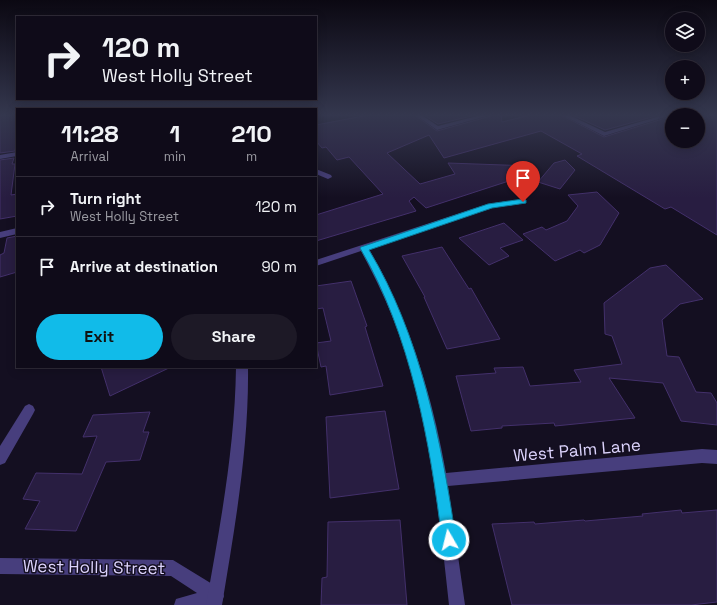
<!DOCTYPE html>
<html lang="en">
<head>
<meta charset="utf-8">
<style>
  body { margin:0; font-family:"Space Grotesk",sans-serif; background:#1d1926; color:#f1f3f6; height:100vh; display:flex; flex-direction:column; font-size:15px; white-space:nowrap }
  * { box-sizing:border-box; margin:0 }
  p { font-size:13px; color:#9b9ba2 }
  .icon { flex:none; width:22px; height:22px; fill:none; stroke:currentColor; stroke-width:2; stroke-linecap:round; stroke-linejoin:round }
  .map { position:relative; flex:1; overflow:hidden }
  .details { position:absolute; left:16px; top:108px; width:301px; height:260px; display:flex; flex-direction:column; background:#0f0b19; border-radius:0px; box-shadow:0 2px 10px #0003,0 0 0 1px #2f2b38 }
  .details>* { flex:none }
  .banner { position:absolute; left:16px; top:16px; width:301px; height:84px; border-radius:0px; box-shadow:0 2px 10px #0003,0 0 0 1px #2f2b38; background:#0f0b19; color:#f1f3f6; overflow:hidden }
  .tools { position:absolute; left:665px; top:12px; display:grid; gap:8px }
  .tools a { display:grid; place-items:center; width:40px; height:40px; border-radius:50%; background:#0f0b19; box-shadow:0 2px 10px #0003,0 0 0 1px #2f2b38; font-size:20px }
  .pin { position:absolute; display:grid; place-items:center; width:34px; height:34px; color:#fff; margin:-41px -17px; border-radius:50% 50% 50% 0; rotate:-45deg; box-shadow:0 0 4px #0007 }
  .pin .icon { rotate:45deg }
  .me { position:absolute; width:44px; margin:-22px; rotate:352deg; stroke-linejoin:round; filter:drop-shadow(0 0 3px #0008) }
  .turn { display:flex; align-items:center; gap:14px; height:84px; padding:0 20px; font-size:18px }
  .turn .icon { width:52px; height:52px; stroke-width:2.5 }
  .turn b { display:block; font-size:28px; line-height:34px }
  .eta { display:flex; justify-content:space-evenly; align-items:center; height:68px; text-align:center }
  .eta b { font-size:24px; font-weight:800; line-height:28px }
  .action { display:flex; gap:8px; margin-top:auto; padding:8px 20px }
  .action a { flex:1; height:46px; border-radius:24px; background:#11bbe9; color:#111; font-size:16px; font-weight:800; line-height:46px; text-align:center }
  .action a+a { background:#1d1926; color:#f1f3f6 }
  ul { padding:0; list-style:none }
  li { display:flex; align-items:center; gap:12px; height:60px; padding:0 20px; border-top:1px solid #2f2b38 }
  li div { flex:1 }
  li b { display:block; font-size:15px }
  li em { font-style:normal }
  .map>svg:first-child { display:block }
  .building { fill:#281d41; stroke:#43306b }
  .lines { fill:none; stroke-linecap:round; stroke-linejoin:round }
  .minor { fill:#473e7d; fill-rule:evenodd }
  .tertiary { fill:#473e7d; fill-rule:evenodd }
  .route { fill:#11bbe9; stroke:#0b7a97 }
  .labels { text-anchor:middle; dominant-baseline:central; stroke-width:3; stroke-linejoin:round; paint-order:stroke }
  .near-street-label { font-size:17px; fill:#dcd3fc; stroke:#140f21 }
</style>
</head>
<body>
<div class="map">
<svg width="717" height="605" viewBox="0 0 717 605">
  <rect width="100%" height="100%" fill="#140f21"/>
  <path class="building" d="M0 114H17V138L15 151 0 153Z
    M374 114H413L437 131 494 115 495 114H501L502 122 534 114H559L604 137 672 116V141H698V118L717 114V235L671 207 665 209 577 156 582 154 541 131 444 158 429 135 387 153 420 184 455 174 448 163 531 166 537 180 515 179 426 208 414 197 409 201 416 211 316 241V215L383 194 349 157 337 160 326 147 322 148 316 141V125Z
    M422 114H480L438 124Z
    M570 114H663L605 130Z
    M14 158 12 164H15L11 195 17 194V216L0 219V160Z
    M565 160 575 170 560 189 538 182 554 163Z
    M597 192 619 213 600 245 584 253 580 250 555 261 523 234 542 227 546 230 567 221 578 206 568 195Z
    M504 223 523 240 500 248 509 256 489 265 459 238Z
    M17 236V272L0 277V255L4 253 7 238Z
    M442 247 469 289 471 288 500 339 447 349 424 297H425L402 256Z
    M666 265 703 299 680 304 662 320 667 356 679 357 696 392 711 393 717 403V425L681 421 663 383 609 378 635 418 555 426 554 423 502 426V428L471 431 456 376 496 373 494 368 523 367 530 386 581 382 574 370 622 364 612 336 605 334 604 303 650 268Z
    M351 281 367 326 365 327 383 386 330 395 326 366 321 367 316 343 331 341 323 308 316 309V286Z
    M101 367H171L110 396Z
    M385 411 399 489 330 498 326 417Z
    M150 412 143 432H149L140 460 106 462 76 531 25 529 40 501 23 499 36 473 82 474 97 436 83 437 93 415Z
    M681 510 682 513 717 510V602L691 605H512L492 524 534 522 535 524 584 520 585 521 643 516 642 514Z
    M400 520 407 605H321L322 578 327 577 328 522Z"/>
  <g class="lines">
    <path class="minor" d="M414 114H420L438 126 485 114H494L437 130Z
      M560 114H567L605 132 667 114H675L604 136Z
      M17 152V156L0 159V155Z
      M316 169 331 175 332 177 328 179 316 174Z
      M523 199H526V203L492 208 369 249C376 262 384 275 390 289 417 347 435 410 446 473L702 449 717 450V464L702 463 448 486 465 605H449C439 513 429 419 398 331 388 304 375 277 361 251L316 266V260L488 204Z
      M17 228V234L0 238V232Z
      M29 404 33 406 35 410 33 414 5 463 0 465V446L25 406Z
      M0 558 173 560 222 590 224 596 222 602 213 605H174L176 599 197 593 171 576 0 574Z"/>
    <path class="tertiary" d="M236 367H248C249 447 235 526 222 605H206C220 526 235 447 236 367Z"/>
  </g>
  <linearGradient id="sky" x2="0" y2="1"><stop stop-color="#0b0812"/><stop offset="0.58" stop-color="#34374e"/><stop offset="1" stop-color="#34374e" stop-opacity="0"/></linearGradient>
  <rect width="717" height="198" fill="url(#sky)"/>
  <path class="route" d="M523 199 526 200V203L492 208 369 250C420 334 442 443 456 540L454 545 449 547 444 545 442 540C430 442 411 335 360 248L361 247 488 204Z"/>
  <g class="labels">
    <g class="near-street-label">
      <text transform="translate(577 450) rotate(-5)">West Palm Lane</text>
      <text transform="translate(94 567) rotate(1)">West Holly Street</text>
    </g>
  </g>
</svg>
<div class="tools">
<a><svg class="icon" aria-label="layers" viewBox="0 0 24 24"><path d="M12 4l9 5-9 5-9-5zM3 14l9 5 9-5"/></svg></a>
<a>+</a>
<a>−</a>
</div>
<div class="pin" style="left:523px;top:202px;background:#d93025"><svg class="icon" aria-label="arrive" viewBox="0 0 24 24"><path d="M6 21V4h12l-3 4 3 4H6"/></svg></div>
<svg class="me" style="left:449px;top:540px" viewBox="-20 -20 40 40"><circle r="17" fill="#11bbe9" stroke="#fff" stroke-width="3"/><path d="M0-11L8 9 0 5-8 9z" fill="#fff"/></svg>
<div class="banner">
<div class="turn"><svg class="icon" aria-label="right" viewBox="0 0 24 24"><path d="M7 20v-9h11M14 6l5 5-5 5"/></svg><div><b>120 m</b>West Holly Street</div></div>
</div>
<section class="details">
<div class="eta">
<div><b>11:28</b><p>Arrival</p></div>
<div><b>1</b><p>min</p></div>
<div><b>210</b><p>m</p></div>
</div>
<ul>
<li><svg class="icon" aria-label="right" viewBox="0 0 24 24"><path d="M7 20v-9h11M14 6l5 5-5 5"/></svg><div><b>Turn right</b><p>West Holly Street</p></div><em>120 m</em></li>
<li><svg class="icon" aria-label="arrive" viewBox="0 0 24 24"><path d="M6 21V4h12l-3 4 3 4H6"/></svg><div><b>Arrive at destination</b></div><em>90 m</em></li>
</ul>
<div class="action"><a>Exit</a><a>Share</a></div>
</section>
</div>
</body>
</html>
